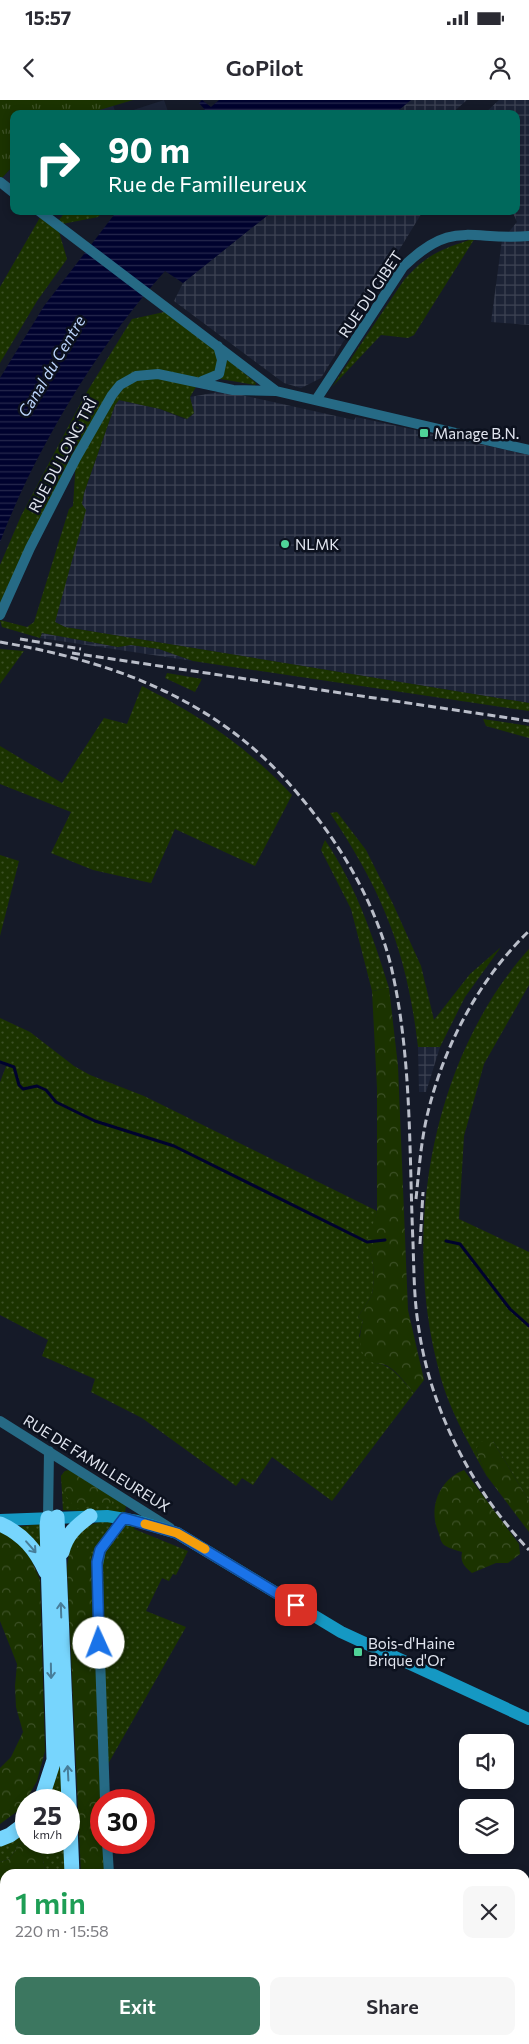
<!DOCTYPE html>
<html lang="en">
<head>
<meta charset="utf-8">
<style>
  body { margin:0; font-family:Commissioner,sans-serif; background:#f7f7f7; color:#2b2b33; height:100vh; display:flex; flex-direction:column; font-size:19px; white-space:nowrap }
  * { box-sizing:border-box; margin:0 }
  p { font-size:16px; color:#7c7c81 }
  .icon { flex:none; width:28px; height:28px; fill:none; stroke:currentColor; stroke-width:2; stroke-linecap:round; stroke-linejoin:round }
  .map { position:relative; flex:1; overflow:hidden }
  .panel { position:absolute; left:0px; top:1769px; width:530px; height:176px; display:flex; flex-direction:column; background:#fff; border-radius:15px 15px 0 0; box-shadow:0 2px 8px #0003 }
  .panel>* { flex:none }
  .banner { position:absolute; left:10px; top:10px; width:510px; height:105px; border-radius:10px; box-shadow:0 2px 8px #0003; background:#00695c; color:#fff; overflow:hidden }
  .tools { position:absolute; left:459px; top:1634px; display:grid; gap:10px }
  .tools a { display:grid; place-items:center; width:55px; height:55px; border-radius:10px; background:#fff; box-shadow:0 2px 8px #0003; font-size:25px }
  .speed { position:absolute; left:15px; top:1689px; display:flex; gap:10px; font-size:25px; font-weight:700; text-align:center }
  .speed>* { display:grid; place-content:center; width:65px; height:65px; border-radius:50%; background:#fff; box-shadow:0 2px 8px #0003; line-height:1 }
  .speed small { font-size:12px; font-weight:400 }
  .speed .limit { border:8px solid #d22; background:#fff; color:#111 }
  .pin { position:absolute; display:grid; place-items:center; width:42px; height:42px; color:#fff; margin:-21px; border-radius:10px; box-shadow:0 2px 8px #0006 }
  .me { position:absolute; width:55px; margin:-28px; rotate:358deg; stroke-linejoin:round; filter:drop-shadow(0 0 4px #0008) }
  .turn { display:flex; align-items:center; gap:18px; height:105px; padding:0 15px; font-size:22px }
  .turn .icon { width:65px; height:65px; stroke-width:2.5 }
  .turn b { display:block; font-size:35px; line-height:42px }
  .round { display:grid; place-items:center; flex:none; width:52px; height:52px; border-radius:10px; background:#f7f7f7 }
  .head { display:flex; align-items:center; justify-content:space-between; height:85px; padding:0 15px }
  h1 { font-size:30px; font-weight:600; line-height:38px; color:#1e9e55 }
  .primary-button { display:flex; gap:10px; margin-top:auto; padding:10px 15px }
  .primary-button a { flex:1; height:58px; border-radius:10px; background:#3c7760; color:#fff; font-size:20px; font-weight:600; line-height:58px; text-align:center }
  .primary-button a+a { background:#f7f7f7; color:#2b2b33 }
  .status { display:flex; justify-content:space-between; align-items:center; height:35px; padding:0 25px; background:#fff; direction:ltr }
  .status svg { height:14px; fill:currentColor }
  header { display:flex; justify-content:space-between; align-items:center; height:65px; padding:0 15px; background:#fff; font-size:22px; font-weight:600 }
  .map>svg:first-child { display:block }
  .built { fill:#1c2336 }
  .industrial { fill:url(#industrial-grid) }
  .grass { fill:url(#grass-dots) }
  .forest { fill:url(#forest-crowns) }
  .park { fill:url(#park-tufts) }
  .water { fill:url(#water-rules) }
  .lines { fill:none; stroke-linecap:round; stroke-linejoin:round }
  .stream { stroke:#00022e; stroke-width:3 }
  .street { stroke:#266a85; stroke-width:10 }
  .secondary { stroke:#1598c3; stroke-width:12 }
  .highway { stroke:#77d5fd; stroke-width:15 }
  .rail { stroke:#babec9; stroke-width:3; stroke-dasharray:8 4; stroke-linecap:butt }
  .oneway { stroke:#477d99 }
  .route-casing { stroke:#114b97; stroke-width:12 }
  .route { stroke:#1a73e8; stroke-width:9 }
  .slow { stroke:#f59e0b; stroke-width:9 }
  .poi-dot { fill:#50d398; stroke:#0c111e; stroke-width:2 }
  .labels { text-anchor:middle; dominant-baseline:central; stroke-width:5; stroke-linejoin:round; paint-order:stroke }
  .street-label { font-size:15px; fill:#e1e5ef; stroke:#0c111e }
  .poi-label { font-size:15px; fill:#e1e5ef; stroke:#0c111e; text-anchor:start }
  .water-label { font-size:16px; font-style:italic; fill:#bdd6fc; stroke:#0c111e }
</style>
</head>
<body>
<div class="status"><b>15:57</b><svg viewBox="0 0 49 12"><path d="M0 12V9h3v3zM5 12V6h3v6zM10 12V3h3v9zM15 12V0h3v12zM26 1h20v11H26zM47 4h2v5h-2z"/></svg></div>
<header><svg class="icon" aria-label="back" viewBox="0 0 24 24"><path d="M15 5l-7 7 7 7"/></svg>GoPilot<svg class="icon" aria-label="person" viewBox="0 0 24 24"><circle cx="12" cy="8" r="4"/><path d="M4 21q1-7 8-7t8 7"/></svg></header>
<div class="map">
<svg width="529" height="1944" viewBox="0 0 529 1944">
  <defs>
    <pattern id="industrial-grid" width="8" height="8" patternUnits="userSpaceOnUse" patternTransform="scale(1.25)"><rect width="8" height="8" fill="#1c2336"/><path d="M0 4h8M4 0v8" fill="none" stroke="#3d4353"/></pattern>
    <pattern id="grass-dots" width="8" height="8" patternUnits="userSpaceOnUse" patternTransform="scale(1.25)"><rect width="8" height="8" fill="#1b3300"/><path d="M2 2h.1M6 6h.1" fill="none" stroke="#3c5026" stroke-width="1.8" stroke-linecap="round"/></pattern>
    <pattern id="forest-crowns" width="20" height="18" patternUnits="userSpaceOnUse" patternTransform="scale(1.25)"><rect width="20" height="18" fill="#1b3300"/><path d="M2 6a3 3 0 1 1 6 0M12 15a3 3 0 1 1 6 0" fill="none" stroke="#3c5026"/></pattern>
    <pattern id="park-tufts" width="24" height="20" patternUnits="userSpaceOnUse" patternTransform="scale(1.25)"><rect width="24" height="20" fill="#1b3300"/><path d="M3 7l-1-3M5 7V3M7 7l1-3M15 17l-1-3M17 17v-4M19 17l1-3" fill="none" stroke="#3c5026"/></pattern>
    <pattern id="water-rules" width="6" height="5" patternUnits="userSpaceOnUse" patternTransform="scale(1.25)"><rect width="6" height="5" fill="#00022e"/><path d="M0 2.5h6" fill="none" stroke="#25274d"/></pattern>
  </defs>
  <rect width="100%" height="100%" fill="#151a28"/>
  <path class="built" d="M164 0 169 14H121Z
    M113 5 116 14H86L104 7Z
    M14 65V93L0 80Z"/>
  <path class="industrial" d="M411 0H467L451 14H394Z
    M499 0H529V225L491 222 502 140 517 122 512 111H516V14H484Z
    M273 111H423L321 278 301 288 284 283 174 201 183 183Z
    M224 291 354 320 356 317 529 355V603L65 527 55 522 84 393 115 305 119 300 160 309 184 319 190 317 194 313 190 297Z
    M42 533 118 547 131 545 159 549 193 561 40 538Z
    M418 947H440L426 992H419Z"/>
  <path class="grass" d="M66 111H103L98 117 57 125 67 159 37 201 0 263V187L42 114 56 124Z
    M475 138 414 235 408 238 381 235 332 287 404 180C429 152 441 150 475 138Z
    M169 211 256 283 255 285 215 278 199 282 190 297 194 313 187 319 160 309 119 300 115 305 84 393 82 404 86 410 55 522 65 527 529 603V611L193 561 159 549 131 545 118 547 42 533 40 538 2 527 0 520 27 527 34 522 69 409 73 406 76 360 0 515V465L21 416 85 295 132 219Z
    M0 549 24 551 0 584Z
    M167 573 202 579 195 592 165 578Z
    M142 586C203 618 244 644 292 695L255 766 175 729 151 783 93 770 51 753 71 712 0 684V646L62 683 104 618 127 624Z
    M483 619 529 626V638L486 626Z
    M337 712 366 750 393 804 421 866 434 920 470 874 501 847 465 897 440 947H418C407 852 383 792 330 713Z
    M325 740C356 786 373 836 389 888L372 891 351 809 321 750Z
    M0 755 19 761 0 836Z
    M529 849V885L484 964 464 1036 459 1119 529 1152V1401L493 1341 476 1350 486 1375C467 1340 447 1306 438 1267 402 1129 432 957 529 849Z
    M0 918 30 932 74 966 90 975 144 996 377 1111 368 1143 373 1163 374 1179 372 1195 358 1217 363 1221 359 1236 374 1263C393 1264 402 1281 414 1293L332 1401 272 1357 253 1385 242 1378 236 1386 142 1318 91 1292 95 1279 42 1256 48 1240 0 1215V982L7 964 0 962Z
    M71 1370 126 1405 125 1413 63 1410 61 1376 65 1371Z
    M124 1418 137 1421 134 1429 188 1451 176 1475 173 1474 169 1481 162 1478 146 1511 186 1527 104 1671 70 1447C79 1429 90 1422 110 1421L112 1427Z
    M40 1424 44 1450 17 1427Z
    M60 1632 63 1700H45Z
    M26 1728V1740L22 1741 9 1759 0 1762V1745Z
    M39 1743H66L67 1774H46Z"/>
  <path class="forest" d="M389 888 398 966 408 1210 424 1280 414 1293C406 1285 399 1273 389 1267 384 1263 380 1265 374 1263 356 1255 359 1236 363 1221L358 1217 372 1195 374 1179 373 1163 367 1142 377 1111V988L372 891Z
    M489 1338 493 1341 529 1401V1432L486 1375 476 1350 479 1343Z
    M71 1370 112 1395V1405L99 1407 95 1400 87 1407 76 1409 63 1392 61 1376 65 1371Z
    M464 1370 519 1444 520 1454 508 1463H496L472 1473C464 1466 460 1462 462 1452 456 1450 450 1449 444 1445 440 1441 440 1436 438 1431 428 1407 440 1379 464 1370Z
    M0 1430C21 1435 33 1462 40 1480L45 1651 37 1681 29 1695 19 1710 0 1724V1668L11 1657 23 1632 16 1607 15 1586 17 1564 0 1521Z
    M76 1445C89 1450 92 1457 97 1470L101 1742 107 1743 109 1774H81L67 1467 70 1447Z
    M26 1740V1742L39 1743 46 1774H5V1841L0 1836V1762L9 1759 22 1741Z
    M1 1915 5 1916V1940H24L26 1944H0Z
    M112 1940H148L149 1944H114Z"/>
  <path class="park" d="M0 0H133L86 14H14V65L0 80Z"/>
  <path class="water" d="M202 0 211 7 219 0H411L394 14H204L206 11 199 3Z
    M117 111H273L183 183 165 171C99 244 35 350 0 442V278L44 206Z"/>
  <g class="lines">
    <path class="stream" d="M0 962 14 967 19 985 23 989 37 986 46 990 56 1002 95 1021 174 1046 367 1142 385 1140
      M446 1141 460 1144 510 1209 529 1226"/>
    <path class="street" d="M0 82 14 93
      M39 111 276 291
      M202 281 219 274 222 260 218 246
      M316 300 403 167C453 118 470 141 529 136
      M0 515 30 448 76 358 112 295 120 285 136 276 158 274 233 290 276 291 529 350
      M0 1321 170 1428
      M48 1418 49 1351
      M105 1700 97 1470 101 1450 124 1418
      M107 1742 109 1774
      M148 1940 149 1944"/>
    <path class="secondary" d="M0 1420 107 1416 137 1421 177 1433 341 1532 529 1619"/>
    <path class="highway" d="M57 1417 72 1774
      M0 1424C23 1434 36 1450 46 1472
      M62 1452C66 1435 76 1426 90 1416
      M41 1700 54 1660 47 1426 48 1418
      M0 1739 10 1735 26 1723
      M0 1855 5 1861
      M0 1889 5 1895
      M37 1940 40 1944
      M65 1940 67 1944
      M103 1940 104 1944"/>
    <path class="rail" d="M20 539 81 549
      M0 542C116 562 221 601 298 694 340 743 375 802 391 866 412 956 409 1052 413 1143 414 1172 414 1201 419 1230 431 1311 473 1391 529 1450
      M72 553 529 621
      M416 1099C419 1070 421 1040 428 1012 444 946 479 879 529 831
      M420 1144 423 1092"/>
  </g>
  <defs><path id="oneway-shaft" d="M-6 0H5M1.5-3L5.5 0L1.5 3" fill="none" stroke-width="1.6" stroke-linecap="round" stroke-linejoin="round" transform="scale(1.25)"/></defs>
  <g class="oneway">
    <use href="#oneway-shaft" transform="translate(31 1447) rotate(49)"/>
    <use href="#oneway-shaft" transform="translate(61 1510) rotate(-92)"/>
    <use href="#oneway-shaft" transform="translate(51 1571) rotate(89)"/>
    <use href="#oneway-shaft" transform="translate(68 1673) rotate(-93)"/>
  </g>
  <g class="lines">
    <g class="route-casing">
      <path id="route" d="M99 1543 97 1462 100 1450 124 1418 177 1433 296 1505"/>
    </g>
    <use href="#route" class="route"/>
    <path class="slow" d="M145 1424 177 1433 205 1449"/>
  </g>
  <g class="poi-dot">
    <rect x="419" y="328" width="10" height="10" rx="2.5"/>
    <circle cx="285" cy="444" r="5"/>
    <rect x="353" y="1547" width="10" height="10" rx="2.5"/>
  </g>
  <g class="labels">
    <g class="street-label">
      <text transform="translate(370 194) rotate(-56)">RUE DU GIBET</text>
      <text transform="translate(62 355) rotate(-62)">RUE DU LONG TRÎ</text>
      <text transform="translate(97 1363) rotate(32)">RUE DE FAMILLEUREUX</text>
    </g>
    <g class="poi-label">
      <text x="434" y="333">Manage B.N.</text>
      <text x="295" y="444">NLMK</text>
      <text x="368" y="1543">Bois-d'Haine<tspan x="368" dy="17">Brique d'Or</tspan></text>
    </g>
    <g class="water-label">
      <text transform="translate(51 266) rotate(-59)">Canal du Centre</text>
    </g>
  </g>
</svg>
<div class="tools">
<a><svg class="icon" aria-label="sound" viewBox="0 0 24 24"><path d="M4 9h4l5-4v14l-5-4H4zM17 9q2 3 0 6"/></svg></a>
<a><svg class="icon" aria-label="layers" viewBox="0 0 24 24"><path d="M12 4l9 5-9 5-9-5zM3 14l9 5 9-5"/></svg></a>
</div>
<div class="speed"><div>25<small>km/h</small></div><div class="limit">30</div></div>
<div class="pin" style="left:296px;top:1505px;background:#d93025"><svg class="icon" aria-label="arrive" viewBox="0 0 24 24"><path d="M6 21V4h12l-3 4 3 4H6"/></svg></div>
<svg class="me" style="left:99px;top:1543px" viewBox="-20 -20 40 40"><circle r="19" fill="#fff"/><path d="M0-13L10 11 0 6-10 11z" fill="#1a73e8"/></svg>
<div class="banner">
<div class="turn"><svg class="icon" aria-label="right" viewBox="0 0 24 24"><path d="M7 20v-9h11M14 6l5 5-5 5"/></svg><div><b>90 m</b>Rue de Familleureux</div></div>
</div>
<section class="panel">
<div class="head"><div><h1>1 min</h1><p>220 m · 15:58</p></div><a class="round"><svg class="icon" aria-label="close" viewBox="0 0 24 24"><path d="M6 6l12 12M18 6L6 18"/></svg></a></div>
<div class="primary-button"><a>Exit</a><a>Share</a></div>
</section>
</div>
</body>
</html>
